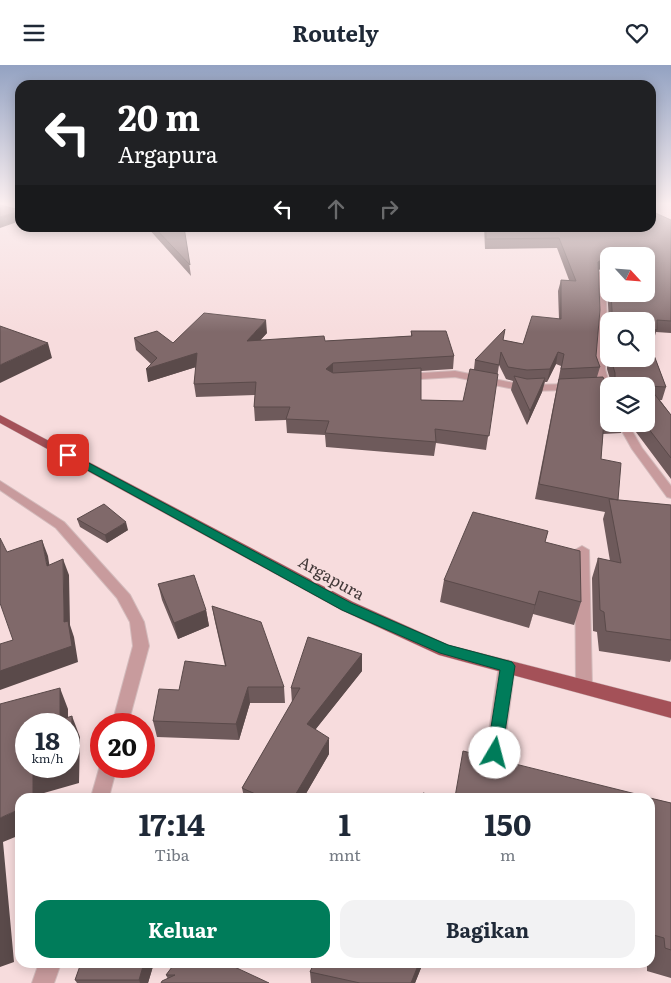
<!DOCTYPE html>
<html lang="id">
<head>
<meta charset="utf-8">
<style>
  body { margin:0; font-family:Literata,serif; background:#f2f2f3; color:#1f2937; height:100vh; display:flex; flex-direction:column; font-size:19px; white-space:nowrap }
  * { box-sizing:border-box; margin:0 }
  p { font-size:16px; color:#747a83 }
  .icon { flex:none; width:28px; height:28px; fill:none; stroke:currentColor; stroke-width:2; stroke-linecap:round; stroke-linejoin:round }
  .map { position:relative; flex:1; overflow:hidden }
  .drawer { position:absolute; left:15px; top:728px; width:640px; height:175px; display:flex; flex-direction:column; background:#fff; border-radius:15px; box-shadow:0 2px 12px #0003 }
  .drawer>* { flex:none }
  .guide { position:absolute; left:15px; top:15px; width:641px; height:152px; border-radius:15px; box-shadow:0 2px 12px #0003; background:#202124; color:#fff; overflow:hidden }
  .needle { width:32px; rotate:116deg }
  .buttons { position:absolute; left:600px; top:182px; display:grid; gap:10px }
  .buttons a { display:grid; place-items:center; width:55px; height:55px; border-radius:10px; background:#fff; box-shadow:0 2px 12px #0003; font-size:25px }
  .speed { position:absolute; left:15px; top:648px; display:flex; gap:10px; font-size:25px; font-weight:700; text-align:center }
  .speed>* { display:grid; place-content:center; width:65px; height:65px; border-radius:50%; background:#fff; box-shadow:0 2px 12px #0003; line-height:1 }
  .speed small { font-size:12px; font-weight:400 }
  .speed .limit { border:8px solid #d22; background:#fff; color:#111 }
  .pin { position:absolute; display:grid; place-items:center; width:42px; height:42px; color:#fff; margin:-21px; border-radius:10px; box-shadow:0 2px 8px #0006 }
  .me { position:absolute; width:55px; margin:-28px; rotate:8deg; stroke-linejoin:round; filter:drop-shadow(0 0 4px #0008) }
  .turn { display:flex; align-items:center; gap:18px; height:105px; padding:0 20px; font-size:22px }
  .turn .icon { width:65px; height:65px; stroke-width:2.5 }
  .turn b { display:block; font-size:35px; line-height:42px }
  .lanes { display:flex; align-items:center; height:48px; padding:0 20px; background:#0003; justify-content:center; gap:25px; direction:ltr }
  .lanes .off { opacity:.35 }
  .eta { display:flex; justify-content:space-evenly; align-items:center; height:85px; text-align:center }
  .eta b { font-size:30px; font-weight:700; line-height:35px }
  .primary-button { display:flex; gap:10px; margin-top:auto; padding:10px 20px }
  .primary-button a { flex:1; height:58px; border-radius:15px; background:#007c5a; color:#fff; font-size:20px; font-weight:700; line-height:58px; text-align:center }
  .primary-button a+a { background:#f2f2f3; color:#1f2937 }
  header { display:flex; justify-content:space-between; align-items:center; height:65px; padding:0 20px; background:#fff; font-size:22px; font-weight:700 }
  .map>svg:first-child { display:block }
  .lines { fill:none; stroke-linecap:round; stroke-linejoin:round }
  .service-casing { stroke:#d3bbbc; stroke-width:2 }
  .minor-casing { stroke:#d3bbbc; stroke-width:2 }
  .trunk-casing { stroke:#d3bbbc; stroke-width:1 }
  .service { fill:#c89b9d; fill-rule:evenodd }
  .minor { fill:#c89b9d; fill-rule:evenodd }
  .trunk { fill:#a45158; fill-rule:evenodd }
  .wall { fill:#6e5a5b; fill-rule:evenodd }
  .shaded-wall { fill:#5a4a4a }
  .building { fill:#80696a; stroke:#5a4a4a }
  .route { fill:#007c5a; stroke:#00513a }
  .labels { text-anchor:middle; dominant-baseline:central; stroke-width:5; stroke-linejoin:round; paint-order:stroke }
  .street-label { font-size:16px; fill:#433939; stroke:#f7dcdd }
</style>
</head>
<body>
<header><svg class="icon" aria-label="menu" viewBox="0 0 24 24"><path d="M4 6h16M4 12h16M4 18h16"/></svg>Routely<svg class="icon" aria-label="heart" viewBox="0 0 24 24"><path d="M12 20l-8-8c-3-5 5-10 8-4 3-6 11-1 8 4z"/></svg></header>
<div class="map">
<svg width="671" height="918" viewBox="0 0 671 918">
  <rect width="100%" height="100%" fill="#f7dcdd"/>
  <g class="lines">
    <g class="service-casing">
      <path id="service" d="M507 595 512 597 515 601 501 706 498 712 492 714 486 712 483 706 499 601 502 597Z"/>
    </g>
    <g class="minor-casing">
      <path id="minor" d="M601 206 605 208 607 257 605 304 610 321 609 337 604 334 595 304 599 257 597 208Z
        M455 306 524 320 574 319 579 322 574 325 524 326 455 312 405 315 400 312 405 309Z
        M618 359H628L642 383 671 421V433L667 432 632 384Z
        M0 416 64 457 130 530 144 557 149 581 128 659H112L133 581 130 557 117 533 56 463 0 425Z
        M582 481 589 485 592 621 590 626 584 627 578 626 576 621 575 485Z
        M101 697V701H117L109 732H91Z
        M39 898H61L54 918H32Z"/>
    </g>
    <g class="trunk-casing">
      <path id="trunk" d="M0 350 353 537 449 580 671 637V653L439 590 341 545 0 358Z"/>
    </g>
    <use href="#service" class="service"/>
    <use href="#minor" class="minor"/>
    <use href="#trunk" class="trunk"/>
  </g>
  <path class="wall" d="M671 155V268L656 267 653 278 649 277 666 322 662 335H660L671 350V414L630 359H646V321H612L607 304 609 260V294H646V256H609L606 206 600 204 598 206 596 291 600 302 597 312 609 324V359H624L621 368 603 369 601 394 618 435 671 440V594L670 597 599 586 597 567 593 566 592 513 598 493 610 496 603 454 605 447 535 434 561 301 556 299 547 317H545L542 327 527 360 511 325 513 316 506 314 499 300 486 385 436 378 434 391 326 382 325 370 287 368 286 355 255 356 254 342 255 330 196 332 194 319 196 302 148 317 151 299 136 285 134 273 173 278 267 268 260 275 325 276 411 271V266L454 291 453 304 421 306V335L463 336 474 304 475 295 503 275 523 279 559 254 558 226 561 215H569L557 183 485 184 484 162H651ZM609 191 646 229H609Z
    M147 162H184L191 211Z
    M77 454 128 465 107 478 80 462Z
    M548 466 545 477 581 537 574 560 533 549 529 563 440 537 444 515Z
    M158 519 206 545 209 561 178 574 162 535Z
    M212 541 284 622 285 638H250L239 675 157 672 153 656 179 625 225 601 215 557Z
    M362 589V606L315 665 329 689 304 732H244L242 723 292 638 291 623Z
    M650 733 671 738V913L647 906V898H650Z
    M81 898H154L148 918H77L75 915Z
    M175 898 269 918 168 914 166 910Z
    M314 898H423L415 918H311L310 907Z"/>
  <path class="shaded-wall" d="M20 146V156L0 163V152Z
    M603 194 600 204 595 208 598 197Z
    M266 255 267 268 248 289 247 276Z
    M48 278 52 293 0 318V300Z
    M558 287 556 299 547 317 550 304Z
    M197 288 199 301 148 317 146 304Z
    M333 298V311L326 304Z
    M545 313 542 327 527 360 530 346Z
    M126 457 128 465 107 478 105 470Z
    M42 475 48 491 52 517 47 501Z
    M63 494 69 510 70 560 74 572 78 597 0 625V606L64 557Z
    M539 526 533 549 529 563 535 540Z
    M206 545 209 561 178 574 174 558Z
    M362 589V606L307 675V659Z
    M248 622 250 638 239 675 236 659Z
    M60 623 68 644V659L60 655Z
    M72 651 80 672 79 718 44 728V732H33V708L55 701H69Z
    M329 673V689L304 732H294Z
    M20 744V770L3 777 14 897 0 902V753Z
    M144 898H154L148 918H140L139 915Z
    M419 898H423L415 918H411Z"/>
  <path class="building" d="M0 140 20 145V146L0 152Z
    M651 146 671 155V256L657 255V265L646 264V256H612V245L611 229H646V191H609V200L608 196 603 194 598 197 600 245 596 291 600 302 561 304 564 289 558 287 550 304 527 305 508 302 501 287 499 300 475 295 505 264 503 275 523 279 532 251 561 254V215L576 216 559 173 486 174V162H651Z
    M154 162H184L190 200Z
    M204 248 266 255 247 276 324 271 325 276 412 271 411 266H446L454 291 333 298 326 304 333 308 421 303V335L463 336 470 304 498 309 489 371 435 364 436 377 325 368 329 356 286 354 290 342H254L256 317 194 319 197 288 146 304 157 293 134 273 157 266 173 278Z
    M0 261 48 278 0 300Z
    M646 269 666 322 648 321 671 350V393L645 359H646V321H615V308L611 294H646Z
    M514 311 527 314 545 313 530 346Z
    M603 312 607 322 609 324V355H604L601 394 621 398 618 435 539 419 559 314Z
    M609 434 671 440V575L606 566 604 547 600 545 598 493 621 498Z
    M104 439 126 457 105 470 77 454Z
    M473 447 548 466 545 477 580 486 581 537 539 526 535 540 444 515Z
    M0 473 7 487 42 475 47 501 63 494 64 557 68 556 72 581 0 606V579L13 575 0 538Z
    M194 510 206 545 174 558 158 519Z
    M212 541 261 557 284 622H248L236 659 153 656 159 624 179 625 185 596 226 601Z
    M308 572 362 589 307 659 329 673 294 732H262L242 723 300 623H291Z
    M60 623V655L72 651 70 697H69V659H26V701H55L33 708V732H20V744L0 753V639Z
    M463 686 648 732H455Z
    M423 728 439 732H422Z
    M650 733 671 738V885L665 883 664 873 650 869Z
    M81 898H144L139 915H75Z
    M175 898H226L269 918H161L162 916 175 910H166Z
    M314 898H419L411 918H360L310 907Z"/>
  <linearGradient id="sky" x2="0" y2="1"><stop stop-color="#93a2c2"/><stop offset="0.52" stop-color="#fbeff0"/><stop offset="1" stop-color="#fbeff0" stop-opacity="0"/></linearGradient>
  <rect width="671" height="267" fill="url(#sky)"/>
  <path class="route" d="M68 387 351 538 448 580 512 597 515 601 501 693 495 695 489 693 487 688 500 605 440 588 342 545 64 392V388Z"/>
  <g class="labels">
    <g class="street-label">
      <text transform="translate(332 512) rotate(29)">Argapura</text>
    </g>
  </g>
</svg>
<div class="buttons">
<a><svg class="needle" viewBox="-14 -14 28 28"><path d="M0-13l5 13h-10z" fill="#e53935"/><path d="M0 13l5-13h-10z" fill="#747a83"/></svg></a>
<a><svg class="icon" aria-label="search" viewBox="0 0 24 24"><circle cx="10" cy="10" r="6"/><path d="M15 15l6 6"/></svg></a>
<a><svg class="icon" aria-label="layers" viewBox="0 0 24 24"><path d="M12 4l9 5-9 5-9-5zM3 14l9 5 9-5"/></svg></a>
</div>
<div class="speed"><div>18<small>km/h</small></div><div class="limit">20</div></div>
<div class="pin" style="left:68px;top:390px;background:#d93025"><svg class="icon" aria-label="arrive" viewBox="0 0 24 24"><path d="M6 21V4h12l-3 4 3 4H6"/></svg></div>
<svg class="me" style="left:495px;top:688px" viewBox="-20 -20 40 40"><circle r="19" fill="#fff"/><path d="M0-13L10 11 0 6-10 11z" fill="#007c5a"/></svg>
<div class="guide">
<div class="turn"><svg class="icon" aria-label="left" viewBox="0 0 24 24"><path d="M17 20v-9H6M10 6l-5 5 5 5"/></svg><div><b>20 m</b>Argapura</div></div>
<div class="lanes"><svg class="icon" aria-label="left" viewBox="0 0 24 24"><path d="M17 20v-9H6M10 6l-5 5 5 5"/></svg><svg class="icon off" aria-label="ahead" viewBox="0 0 24 24"><path d="M12 20V5M6 11l6-6 6 6"/></svg><svg class="icon off" aria-label="right" viewBox="0 0 24 24"><path d="M7 20v-9h11M14 6l5 5-5 5"/></svg></div>
</div>
<section class="drawer">
<div class="eta">
<div><b>17:14</b><p>Tiba</p></div>
<div><b>1</b><p>mnt</p></div>
<div><b>150</b><p>m</p></div>
</div>
<div class="primary-button"><a>Keluar</a><a>Bagikan</a></div>
</section>
</div>
</body>
</html>
